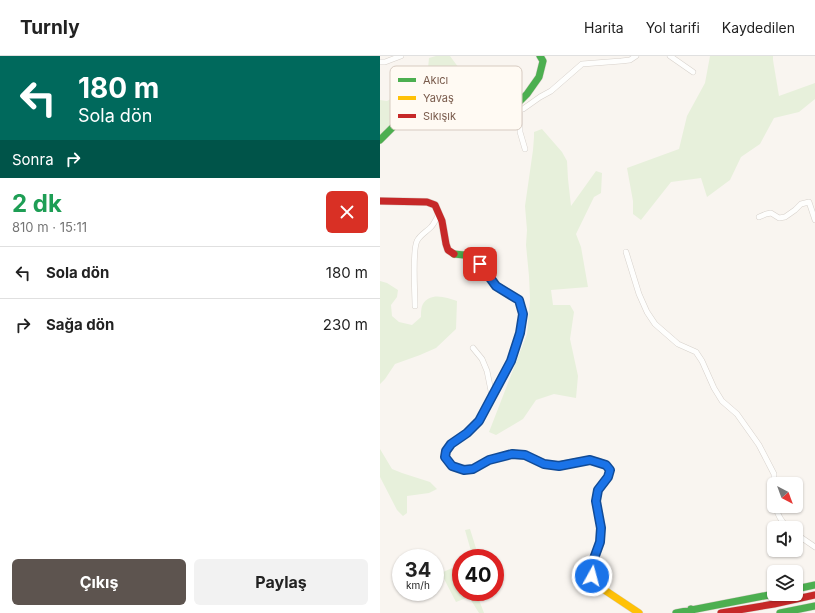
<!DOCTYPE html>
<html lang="tr">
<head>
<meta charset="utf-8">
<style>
  body { margin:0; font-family:Inter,sans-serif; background:#f2f2f2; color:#222; height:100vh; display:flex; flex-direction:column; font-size:15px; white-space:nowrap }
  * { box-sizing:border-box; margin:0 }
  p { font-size:13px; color:#767676 }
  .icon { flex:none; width:22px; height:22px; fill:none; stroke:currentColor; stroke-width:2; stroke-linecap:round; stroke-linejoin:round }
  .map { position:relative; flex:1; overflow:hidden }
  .side { display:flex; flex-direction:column; background:#fff; width:380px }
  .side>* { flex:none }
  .banner { background:#00695c; color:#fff; overflow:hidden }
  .needle { width:26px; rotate:139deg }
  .buttons { position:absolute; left:387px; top:421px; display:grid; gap:8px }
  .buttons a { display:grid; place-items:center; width:36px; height:36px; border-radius:6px; background:#fff; box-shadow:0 1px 3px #0004; font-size:20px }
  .speed { position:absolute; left:12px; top:493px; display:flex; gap:8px; font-size:20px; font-weight:700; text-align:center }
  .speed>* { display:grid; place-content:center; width:52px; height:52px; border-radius:50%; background:#fff; box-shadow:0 1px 3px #0004; line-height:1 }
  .speed small { font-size:10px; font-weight:400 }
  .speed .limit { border:6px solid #d22; background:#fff; color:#111 }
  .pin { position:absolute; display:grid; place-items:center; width:34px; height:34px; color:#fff; margin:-17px; border-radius:8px; box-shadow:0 2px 6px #0006 }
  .me { position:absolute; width:44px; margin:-22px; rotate:7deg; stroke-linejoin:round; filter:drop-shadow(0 0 3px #0008) }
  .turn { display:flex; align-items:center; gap:14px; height:84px; padding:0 12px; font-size:18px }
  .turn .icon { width:52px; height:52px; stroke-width:2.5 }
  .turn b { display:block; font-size:28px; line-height:34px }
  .then { display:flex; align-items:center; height:38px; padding:0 12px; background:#0003; gap:8px; font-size:15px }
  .round { display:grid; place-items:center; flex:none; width:42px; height:42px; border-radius:6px; background:#f2f2f2 }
  .summary { display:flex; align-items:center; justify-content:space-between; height:68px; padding:0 12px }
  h1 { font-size:24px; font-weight:700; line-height:30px; color:#1e9e55 }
  .cta { display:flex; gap:8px; margin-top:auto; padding:8px 12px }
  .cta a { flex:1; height:46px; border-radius:6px; background:#5d544f; color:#fff; font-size:16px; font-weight:700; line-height:46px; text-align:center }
  .cta a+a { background:#f2f2f2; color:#222 }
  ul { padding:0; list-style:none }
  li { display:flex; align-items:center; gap:12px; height:52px; padding:0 12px; border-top:1px solid #e0e0e0 }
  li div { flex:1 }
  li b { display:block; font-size:15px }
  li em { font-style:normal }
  header { display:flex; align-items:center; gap:24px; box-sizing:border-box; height:56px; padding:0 20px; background:#fff; border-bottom:1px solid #e0e0e0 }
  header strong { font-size:19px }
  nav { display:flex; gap:22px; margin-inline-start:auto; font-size:14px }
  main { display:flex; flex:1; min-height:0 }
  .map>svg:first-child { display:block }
  .green { fill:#e7f0db }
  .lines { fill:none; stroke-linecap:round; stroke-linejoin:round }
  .street-casing { stroke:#d7d1cb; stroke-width:6 }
  .fast-casing { stroke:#d9d2cb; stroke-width:8 }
  .slow-casing { stroke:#d9d2cb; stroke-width:8 }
  .jam-casing { stroke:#d9d2cb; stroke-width:8 }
  .street { stroke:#fefefd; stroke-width:5 }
  .fast { stroke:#4caf50; stroke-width:7 }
  .slow { stroke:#ffc107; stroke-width:7 }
  .jam { stroke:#c62828; stroke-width:7 }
  .route-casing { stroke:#114b97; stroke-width:10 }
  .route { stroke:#1a73e8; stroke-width:7 }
  .key { fill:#fffaf3; stroke:#d7cbc1; stroke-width:1 }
  .key-label { font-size:11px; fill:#7a5c4d }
</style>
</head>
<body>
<header>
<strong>Turnly</strong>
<nav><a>Harita</a><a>Yol tarifi</a><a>Kaydedilen</a></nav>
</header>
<main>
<section class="side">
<div class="banner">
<div class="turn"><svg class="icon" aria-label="left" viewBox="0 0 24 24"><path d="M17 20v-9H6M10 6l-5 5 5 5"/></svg><div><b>180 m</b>Sola dön</div></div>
<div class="then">Sonra<svg class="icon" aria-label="right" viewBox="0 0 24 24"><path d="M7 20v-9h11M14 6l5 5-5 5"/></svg></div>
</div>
<div class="summary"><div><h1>2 dk</h1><p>810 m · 15:11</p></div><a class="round" style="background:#d93025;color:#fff"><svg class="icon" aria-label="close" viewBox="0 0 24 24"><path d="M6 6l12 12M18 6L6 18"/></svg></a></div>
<ul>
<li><svg class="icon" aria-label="left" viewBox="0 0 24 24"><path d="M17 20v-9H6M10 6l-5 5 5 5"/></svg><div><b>Sola dön</b></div><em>180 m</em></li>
<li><svg class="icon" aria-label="right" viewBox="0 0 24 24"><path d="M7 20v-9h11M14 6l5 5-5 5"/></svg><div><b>Sağa dön</b></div><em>230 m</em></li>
</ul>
<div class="cta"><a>Çıkış</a><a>Paylaş</a></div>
</section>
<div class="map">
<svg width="435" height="557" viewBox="0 0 435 557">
  <rect width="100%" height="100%" fill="#f9f5f0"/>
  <path class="green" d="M56 0H70L84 19 82 37 78 34 72 20 62 13 52 41 21 60 0 79V44L7 45 47 23 49 2Z
    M330 0H393V4L399 40 435 27V43L419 56 394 62 380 88 361 101 350 124 327 141 321 122 291 126 261 164 253 158V145L247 112 299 93 307 60 325 27Z
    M162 73 182 96 187 105 188 123 191 150 216 115 222 117 221 137 214 141 196 178 201 191 208 231 171 234 173 249H190L194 256 190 283 198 320 196 342 174 338 156 344 143 363 116 379 109 376 147 278 150 243 149 220 146 189 147 174 145 150 153 94 154 81V76Z
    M0 225 7 227 18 234 17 241 11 249 12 260 19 266 32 269 41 261C41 257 41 251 43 248 50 236 66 241 77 245L76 273 56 292 40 299 15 308 5 323 0 328Z
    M0 393 12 413 22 417 50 426 57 433 49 437 27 440V457L23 460 17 454 0 421Z
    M90 473 99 502H93L85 474Z
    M81 508V536H96L104 557H99L89 541 76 546 61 517Z"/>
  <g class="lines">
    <g class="street-casing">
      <path id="street" d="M290 0 313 16
        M0 6H5L21 0
        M137 48V52L140 53H143L160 41 171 35 202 8 241 5 250 4 256 0
        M140 53V76L145 93
        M379 161 386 158 391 157 399 162 405 161 415 154 421 148 429 146 435 164
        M246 196 259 238 267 256 275 268 298 288 316 296 322 305 334 332 342 345 357 358 379 389 394 418V428
        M35 250C35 236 32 195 37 185 40 179 46 176 51 171 54 168 56 163 59 158
        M93 292 102 303 107 315 112 340
        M396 450C397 459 402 466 408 472
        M416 478 435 491"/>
    </g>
    <g class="fast-casing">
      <path id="fast" d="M0 84 19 65 39 52 73 38 98 46 114 44 137 48 147 38 159 21 163 5 160 0
        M74 198 94 200 116 229 139 244 143 258 140 277 131 305 99 365 87 377 71 388 66 395 65 401 72 410 83 414 93 413 109 404 132 397 145 399 165 408 179 409 195 406
        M416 533 435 529
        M311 553 312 557
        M296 557 394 538
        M400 557 435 550"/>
    </g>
    <g class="slow-casing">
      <path id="slow" d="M195 406C208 404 221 402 230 414L228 421 218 434 216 445 221 472 220 486 212 508V520L217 529 259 557"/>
    </g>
    <g class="jam-casing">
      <path id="jam" d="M0 145 47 146 55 149 62 165 66 188 68 194 74 198
        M341 557 394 548 435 539"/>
    </g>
    <use href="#street" class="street"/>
    <use href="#fast" class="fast"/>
    <use href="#slow" class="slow"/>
    <use href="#jam" class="jam"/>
  </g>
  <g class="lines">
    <g class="route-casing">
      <path id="route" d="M100 208 116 230 139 244 143 258 140 277 131 305 99 365 87 377 71 388 66 395 65 401 72 410 84 414 93 413 109 404 132 398 145 399 164 408 179 410 210 404 226 409 230 414 228 421 218 434 216 445 221 472 220 486 212 508V520"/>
    </g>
    <use href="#route" class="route"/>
  </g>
  <rect x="10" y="10" width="132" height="64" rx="6" class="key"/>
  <rect x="18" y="22" width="18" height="4" fill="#4caf50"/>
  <rect x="18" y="40" width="18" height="4" fill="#ffc107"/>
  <rect x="18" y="58" width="18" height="4" fill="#c62828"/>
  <g class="key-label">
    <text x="43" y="28">Akıcı</text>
    <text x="43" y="46">Yavaş</text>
    <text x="43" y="64">Sıkışık</text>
  </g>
</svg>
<div class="buttons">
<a><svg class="needle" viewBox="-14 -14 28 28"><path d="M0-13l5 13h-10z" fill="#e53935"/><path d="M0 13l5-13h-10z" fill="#767676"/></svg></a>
<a><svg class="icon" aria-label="sound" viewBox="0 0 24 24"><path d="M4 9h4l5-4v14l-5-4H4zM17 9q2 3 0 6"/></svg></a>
<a><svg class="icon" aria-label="layers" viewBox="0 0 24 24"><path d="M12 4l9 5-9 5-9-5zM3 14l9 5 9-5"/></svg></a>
</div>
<div class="speed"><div>34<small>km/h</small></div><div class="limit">40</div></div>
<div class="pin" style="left:100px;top:208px;background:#d93025"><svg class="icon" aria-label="arrive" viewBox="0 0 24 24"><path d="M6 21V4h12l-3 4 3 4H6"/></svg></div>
<svg class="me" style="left:212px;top:520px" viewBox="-20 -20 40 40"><circle r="17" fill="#1a73e8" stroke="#fff" stroke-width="3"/><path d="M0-11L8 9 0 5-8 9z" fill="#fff"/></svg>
</div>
</main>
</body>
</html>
